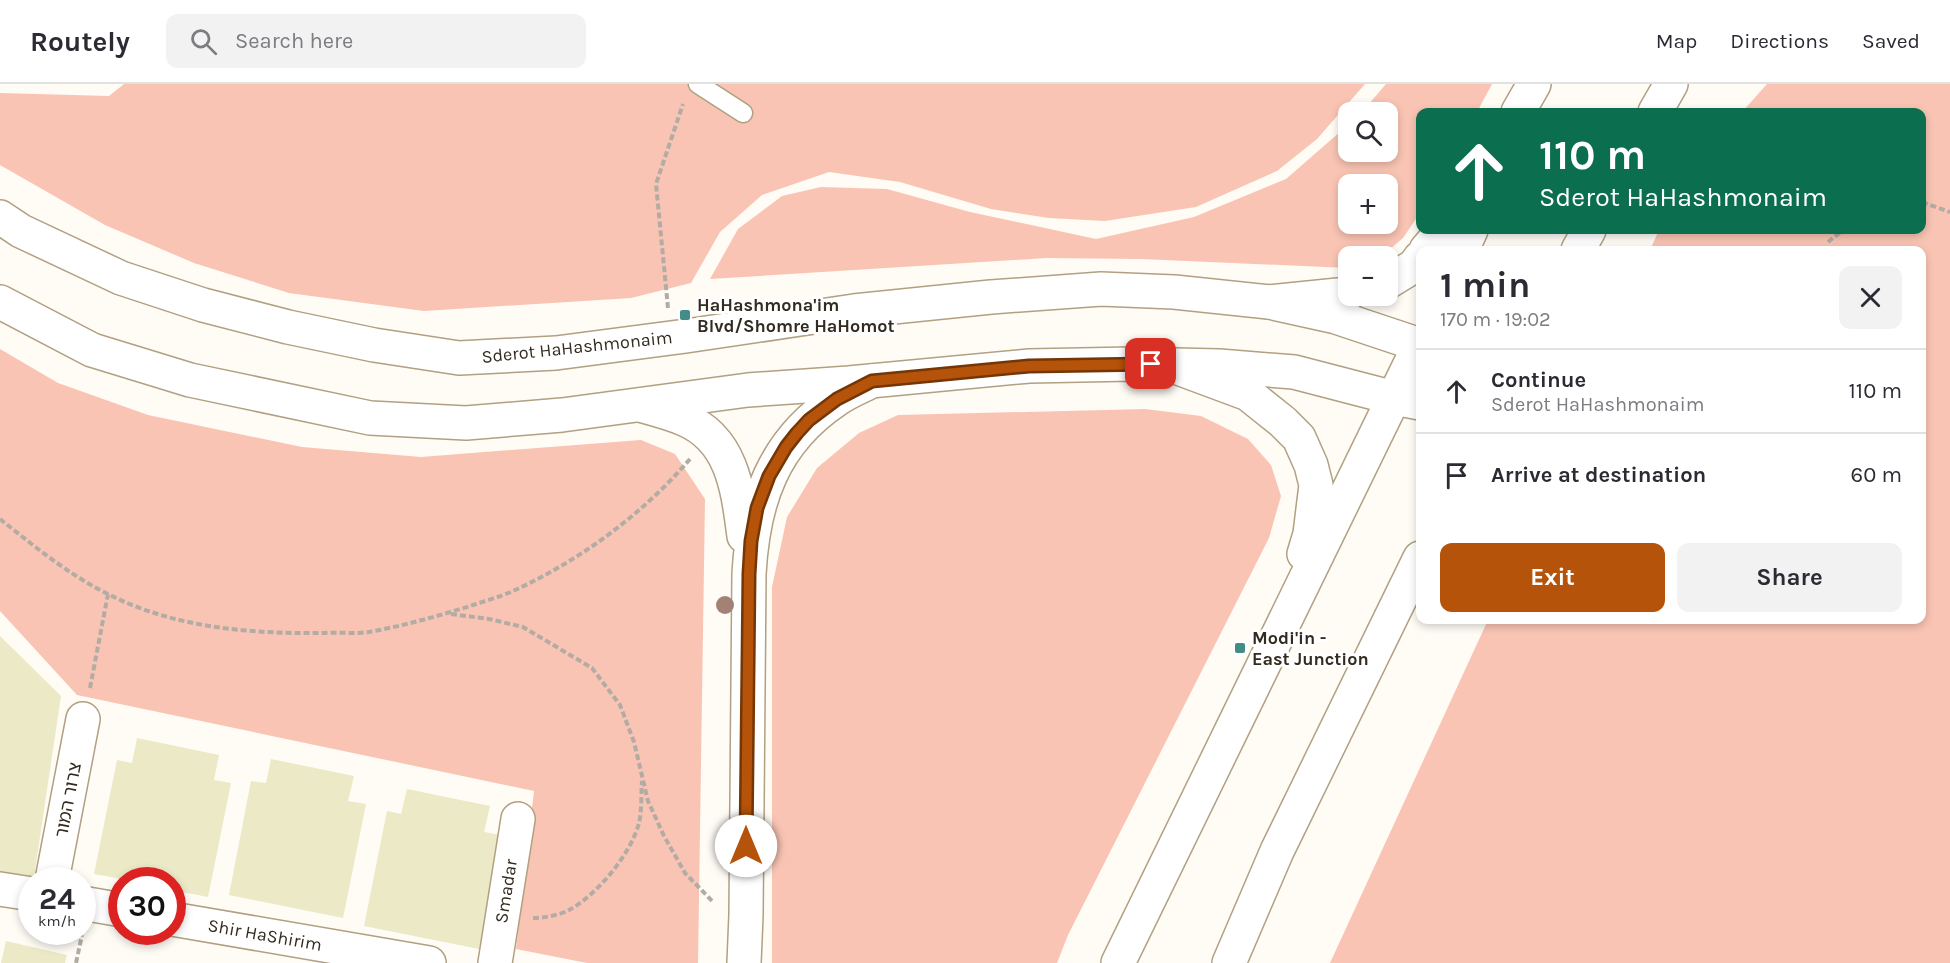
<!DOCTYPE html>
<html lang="en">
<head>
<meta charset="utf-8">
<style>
  body { margin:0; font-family:Karla,"Noto Sans Hebrew",sans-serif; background:#f2f2f3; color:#2b2b33; height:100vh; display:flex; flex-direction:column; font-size:22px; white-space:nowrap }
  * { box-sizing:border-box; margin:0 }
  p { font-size:20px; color:#7c7c81 }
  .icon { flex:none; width:33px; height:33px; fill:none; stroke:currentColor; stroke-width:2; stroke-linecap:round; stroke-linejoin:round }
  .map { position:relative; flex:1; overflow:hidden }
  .sheet { position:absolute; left:1416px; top:162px; width:510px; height:378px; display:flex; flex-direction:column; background:#fff; border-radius:12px; box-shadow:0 3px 9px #0003 }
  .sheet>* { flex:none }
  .guide { position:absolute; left:1416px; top:24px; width:510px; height:126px; border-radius:12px; box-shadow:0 3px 9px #0003; background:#0b6e4f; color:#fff; overflow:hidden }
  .tools { position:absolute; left:1338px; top:18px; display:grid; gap:12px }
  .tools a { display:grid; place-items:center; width:60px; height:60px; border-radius:12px; background:#fff; box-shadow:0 3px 9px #0003; font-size:30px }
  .speed { position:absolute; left:18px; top:783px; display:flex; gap:12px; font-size:30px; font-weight:700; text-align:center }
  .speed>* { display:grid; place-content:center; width:78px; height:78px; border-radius:50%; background:#fff; box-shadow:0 3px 9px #0003; line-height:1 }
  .speed small { font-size:15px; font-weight:400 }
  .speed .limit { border:9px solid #d22; background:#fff; color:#111 }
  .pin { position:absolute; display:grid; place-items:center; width:51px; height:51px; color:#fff; margin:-26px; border-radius:12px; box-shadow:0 3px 9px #0006 }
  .me { position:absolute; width:66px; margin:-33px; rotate:0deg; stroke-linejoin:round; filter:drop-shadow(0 0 4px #0008) }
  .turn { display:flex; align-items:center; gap:21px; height:126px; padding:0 24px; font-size:27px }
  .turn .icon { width:78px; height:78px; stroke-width:2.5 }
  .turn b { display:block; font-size:42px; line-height:51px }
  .round { display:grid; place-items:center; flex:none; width:63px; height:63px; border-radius:12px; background:#f2f2f3 }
  .head { display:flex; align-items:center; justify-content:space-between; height:102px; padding:0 24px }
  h1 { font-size:36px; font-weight:700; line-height:45px }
  .primary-button { display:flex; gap:12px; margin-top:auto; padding:12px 24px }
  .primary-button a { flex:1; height:69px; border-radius:12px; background:#b45309; color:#fff; font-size:24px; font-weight:700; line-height:69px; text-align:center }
  .primary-button a+a { background:#f2f2f3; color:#2b2b33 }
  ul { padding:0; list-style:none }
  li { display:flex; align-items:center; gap:18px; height:84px; padding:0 24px; border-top:2px solid #e1e1e2 }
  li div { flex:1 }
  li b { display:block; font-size:22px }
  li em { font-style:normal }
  header { display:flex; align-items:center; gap:36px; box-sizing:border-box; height:84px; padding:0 30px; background:#fff; border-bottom:2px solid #e1e1e2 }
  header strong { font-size:28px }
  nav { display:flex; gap:33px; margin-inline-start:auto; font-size:21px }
  .search { width:420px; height:54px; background:#f2f2f3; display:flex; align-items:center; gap:15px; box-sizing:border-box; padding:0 21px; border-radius:12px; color:#7c7c81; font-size:22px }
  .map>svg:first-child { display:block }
  .green { fill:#f9c4b3; fill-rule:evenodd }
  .building { fill:#ebe9c6 }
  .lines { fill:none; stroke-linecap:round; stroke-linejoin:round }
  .service-casing { stroke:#b1a082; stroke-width:21 }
  .minor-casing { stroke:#b1a082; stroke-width:36 }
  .secondary-casing { stroke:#b1a082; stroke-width:36 }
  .trunk-casing { stroke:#b1a082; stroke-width:36 }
  .path { stroke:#b2aca4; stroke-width:4; stroke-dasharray:6 3; stroke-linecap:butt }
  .service { stroke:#fff; stroke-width:18 }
  .minor { stroke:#fff; stroke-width:33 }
  .secondary { stroke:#fff; stroke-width:33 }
  .trunk { stroke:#fff; stroke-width:33 }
  .tree { fill:#a38174 }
  .route-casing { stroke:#753606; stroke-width:15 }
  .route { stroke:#b45309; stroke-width:10 }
  .poi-dot { fill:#448c88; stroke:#fff; stroke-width:2 }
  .labels { text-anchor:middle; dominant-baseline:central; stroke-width:6; stroke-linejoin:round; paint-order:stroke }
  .poi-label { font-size:18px; font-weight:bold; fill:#322b1f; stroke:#fff; text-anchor:start }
  .street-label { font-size:18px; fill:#322b1f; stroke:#fff }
</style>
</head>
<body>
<header>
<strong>Routely</strong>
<div class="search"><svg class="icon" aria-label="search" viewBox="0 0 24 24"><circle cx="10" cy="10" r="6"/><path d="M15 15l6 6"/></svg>Search here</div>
<nav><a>Map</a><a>Directions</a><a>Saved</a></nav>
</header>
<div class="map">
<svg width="1950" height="879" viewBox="0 0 1950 879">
  <rect width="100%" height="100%" fill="#fffbf5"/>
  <path class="green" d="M124 0H1365L1317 55 1277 87 1196 123 1105 137 1049 134 991 125 900 98 829 88 762 111 720 148 691 199 631 214 424 227 289 209 194 179 105 141 0 81V9L109 12Z
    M1386 0H1492L1477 28H1420V129L1403 154 1382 172H1348V184L1141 175 1046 174 710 195 738 145 782 112 821 103 887 105 970 128 1096 155 1194 133 1286 95 1348 41V68H1388V28H1362ZM1348 100H1388V140H1348Z
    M1767 0H1950V879H1330L1488 536H1922V166H1650L1659 146H1922V28H1742Z
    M0 265 58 299 148 331 302 363 421 373 641 356 675 370 705 415 698 879H587L516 865 534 707 77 611 0 527Z
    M1145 325 1201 332 1248 355 1271 381 1281 412 1269 454 1068 851 1057 879H772V503L787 433 817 384 859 349 898 331Z"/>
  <path class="building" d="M0 552 61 612 34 793 0 787Z
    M137 654 219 671 214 696 231 699 208 813 172 806V796H128L94 790 117 676 132 679Z
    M271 675 354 692 348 717 366 720 343 834 229 811 251 697 266 699Z
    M407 705 490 722 484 748 501 751 479 865 364 842 387 727 401 730Z
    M6 857 67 871 65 879H1Z"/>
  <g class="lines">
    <g class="service-casing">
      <path id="service" d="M698 0 743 29"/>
    </g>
    <g class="minor-casing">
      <path id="minor" d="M640 321C654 325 670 329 684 335 733 355 738 407 744 452
        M52 796 83 635
        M0 805 32 810
        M82 819 122 826
        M172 835 429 879
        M495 879 518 735
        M744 879 746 831 749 490C753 417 773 358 836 316 847 308 860 303 872 297"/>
    </g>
    <g class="secondary-casing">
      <path id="secondary" d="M0 133 21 147 121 194 203 221 288 243 374 261 459 274 556 269 686 252 854 227 991 213 1101 205 1174 208 1269 218 1336 233 1420 261
        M0 218 92 266 190 296 370 334 466 339 562 331 748 306 849 299 1029 282 1132 280 1219 282 1294 288 1394 314 1420 319"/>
    </g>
    <g class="trunk-casing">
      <path id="trunk" d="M1518 28 1534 0
        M1655 28 1671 0
        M1426 166 1443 146
        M1462 166 1471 146
        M1578 166 1589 146
        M1388 198 1414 182 1420 174
        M1269 218 1348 210
        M1170 281 1248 310 1283 338 1299 354 1311 381 1316 401 1310 450 1304 470
        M1118 879 1420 260
        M1229 879 1277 767 1420 474"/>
    </g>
    <path class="path" d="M1922 118 1950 128
      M1828 158 1843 146
      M668 224 656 100 683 20
      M0 435C34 462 69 491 108 510 174 544 251 550 324 549 339 548 355 550 369 548 403 542 438 532 470 522 484 517 500 513 513 507 579 477 642 431 690 375
      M451 530 489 535 523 543 592 584 620 621 634 658 648 717 664 752 685 789 713 818
      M90 604 108 510
      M533 834C544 834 560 831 569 826 597 811 631 770 639 739 642 726 641 710 642 697
      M76 879 82 851"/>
    <use href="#service" class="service"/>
    <use href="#minor" class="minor"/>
    <use href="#secondary" class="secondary"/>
    <use href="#trunk" class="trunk"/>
  </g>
  <circle class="tree" cx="725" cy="521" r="9"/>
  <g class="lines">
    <g class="route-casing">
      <path id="route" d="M746 762 749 490 751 457 757 424 769 392 786 363 797 349 809 336 837 315 872 297 1029 282 1151 280"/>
    </g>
    <use href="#route" class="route"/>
  </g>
  <g class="poi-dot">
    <rect x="679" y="225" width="12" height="12" rx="3"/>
    <rect x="1234" y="558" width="12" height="12" rx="3"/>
  </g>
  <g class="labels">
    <g class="poi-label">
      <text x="697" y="221">HaHashmona'im<tspan x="697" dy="21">Blvd/Shomre HaHomot</tspan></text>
      <text x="1252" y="554">Modi'in -<tspan x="1252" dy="21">East Junction</tspan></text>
    </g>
    <g class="street-label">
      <text transform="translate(577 263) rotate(-6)">Sderot HaHashmonaim</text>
      <text transform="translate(68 716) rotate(-79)">צרור המור</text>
      <text transform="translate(506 807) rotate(-81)">Smadar</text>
      <text transform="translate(265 851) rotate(10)">Shir HaShirim</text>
    </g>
  </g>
</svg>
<div class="tools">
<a><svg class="icon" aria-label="search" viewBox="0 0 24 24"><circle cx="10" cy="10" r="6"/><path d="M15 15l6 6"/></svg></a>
<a>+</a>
<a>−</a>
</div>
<div class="speed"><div>24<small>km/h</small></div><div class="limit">30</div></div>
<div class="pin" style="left:1151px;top:280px;background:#d93025"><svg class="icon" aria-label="arrive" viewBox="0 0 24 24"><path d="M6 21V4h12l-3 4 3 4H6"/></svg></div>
<svg class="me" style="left:746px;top:762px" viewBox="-20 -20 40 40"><circle r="19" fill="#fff"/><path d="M0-13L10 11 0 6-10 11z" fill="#b45309"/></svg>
<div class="guide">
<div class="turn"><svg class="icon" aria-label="ahead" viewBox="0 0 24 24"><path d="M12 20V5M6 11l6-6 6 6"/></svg><div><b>110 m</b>Sderot HaHashmonaim</div></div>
</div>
<section class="sheet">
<div class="head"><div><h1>1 min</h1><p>170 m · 19:02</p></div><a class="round"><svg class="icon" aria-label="close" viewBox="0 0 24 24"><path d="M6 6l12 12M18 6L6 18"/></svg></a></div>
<ul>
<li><svg class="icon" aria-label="ahead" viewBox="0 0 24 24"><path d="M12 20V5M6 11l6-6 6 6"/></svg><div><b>Continue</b><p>Sderot HaHashmonaim</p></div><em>110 m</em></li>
<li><svg class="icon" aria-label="arrive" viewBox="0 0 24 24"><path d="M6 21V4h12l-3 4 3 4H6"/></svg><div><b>Arrive at destination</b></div><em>60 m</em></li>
</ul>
<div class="primary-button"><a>Exit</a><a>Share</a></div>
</section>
</div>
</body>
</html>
